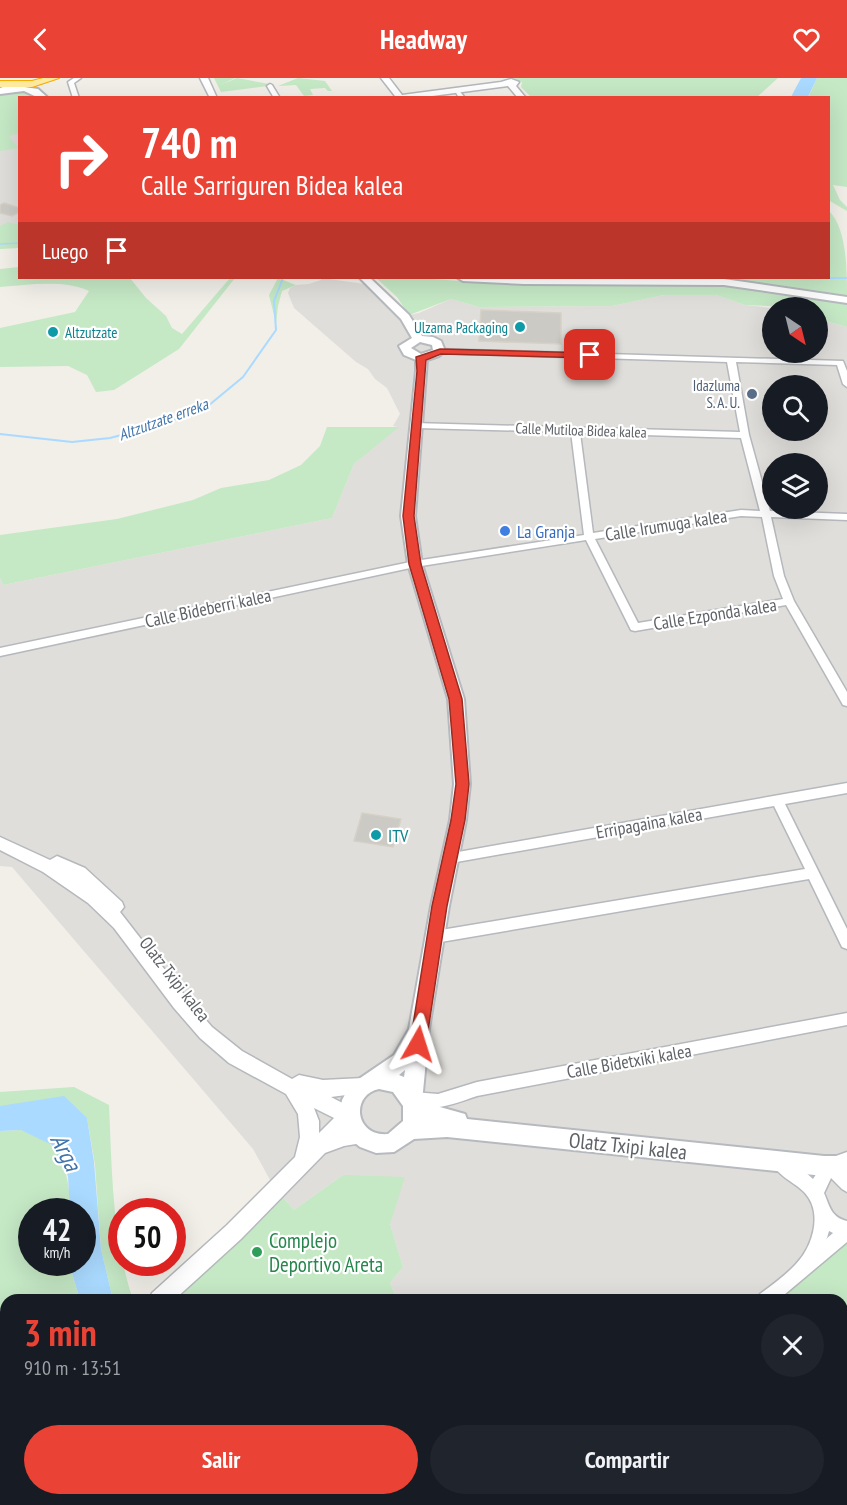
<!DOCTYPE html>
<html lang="es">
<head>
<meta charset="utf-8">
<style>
  body { margin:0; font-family:"PT Sans Narrow",sans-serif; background:#20242c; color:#f1f3f6; height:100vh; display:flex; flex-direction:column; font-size:22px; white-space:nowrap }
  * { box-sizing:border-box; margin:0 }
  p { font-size:20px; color:#9ea1a6 }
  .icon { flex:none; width:33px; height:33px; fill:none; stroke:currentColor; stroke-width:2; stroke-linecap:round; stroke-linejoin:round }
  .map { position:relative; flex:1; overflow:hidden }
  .drawer { position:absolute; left:0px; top:1216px; width:848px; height:212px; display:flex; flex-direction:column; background:#171b24; border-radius:18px 18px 0 0; box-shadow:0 6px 24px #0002 }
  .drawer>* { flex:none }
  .hud { position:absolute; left:18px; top:18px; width:812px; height:183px; border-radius:0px; box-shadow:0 6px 24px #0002; background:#ea4335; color:#fff; overflow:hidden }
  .needle { width:39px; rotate:145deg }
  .controls { position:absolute; left:762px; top:219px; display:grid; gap:12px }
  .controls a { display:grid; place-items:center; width:66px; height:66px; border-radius:50%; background:#171b24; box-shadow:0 6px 24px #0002; font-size:30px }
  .speed { position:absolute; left:18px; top:1120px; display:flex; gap:12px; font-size:30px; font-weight:700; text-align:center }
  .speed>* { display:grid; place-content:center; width:78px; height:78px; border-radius:50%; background:#171b24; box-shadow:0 6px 24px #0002; line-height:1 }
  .speed small { font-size:15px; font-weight:400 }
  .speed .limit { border:9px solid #d22; background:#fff; color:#111 }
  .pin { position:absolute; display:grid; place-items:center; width:51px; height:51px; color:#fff; margin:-26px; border-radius:12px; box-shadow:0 3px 9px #0006 }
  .me { position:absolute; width:66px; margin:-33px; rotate:6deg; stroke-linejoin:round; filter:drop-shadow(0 0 4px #0008) }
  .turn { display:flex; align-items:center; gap:21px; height:126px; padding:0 24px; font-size:27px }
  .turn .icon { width:78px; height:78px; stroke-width:2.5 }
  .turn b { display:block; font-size:42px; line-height:51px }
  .then { display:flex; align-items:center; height:57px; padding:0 24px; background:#0003; gap:12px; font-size:22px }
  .round { display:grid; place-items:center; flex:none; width:63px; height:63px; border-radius:32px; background:#20242c }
  .summary { display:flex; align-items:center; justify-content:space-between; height:102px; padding:0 24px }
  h1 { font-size:36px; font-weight:700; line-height:45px; color:#ea4335 }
  .action { display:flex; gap:12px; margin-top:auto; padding:12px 24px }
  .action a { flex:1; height:69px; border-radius:36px; background:#ea4335; color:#fff; font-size:24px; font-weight:700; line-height:69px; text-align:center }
  .action a+a { background:#20242c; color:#f1f3f6 }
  header { display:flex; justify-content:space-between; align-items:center; height:78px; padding:0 24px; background:#ea4335; color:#fff; font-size:27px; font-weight:700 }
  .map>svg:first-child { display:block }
  .industrial { fill:#e0deda; fill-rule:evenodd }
  .green { fill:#c5e8c5 }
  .water { fill:#aadaff }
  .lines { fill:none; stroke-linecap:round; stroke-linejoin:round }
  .stream-far1 { stroke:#aadaff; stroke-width:1.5 }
  .stream { stroke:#aadaff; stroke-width:2 }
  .building { fill:#cccac5; stroke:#d6d1c6; stroke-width:1.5 }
  .minor-casing { stroke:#b5b8bc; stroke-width:3 }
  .tertiary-casing { stroke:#b5b8bc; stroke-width:3 }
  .secondary-casing { stroke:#b6babf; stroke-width:4 }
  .trunk-casing { stroke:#f9ab00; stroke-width:2 }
  .minor { fill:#fff; fill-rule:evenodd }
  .tertiary { fill:#fff; fill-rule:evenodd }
  .secondary { fill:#fff; fill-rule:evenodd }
  .trunk { fill:#feeaa1; fill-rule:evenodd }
  .route { fill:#ea4335; stroke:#982c22; stroke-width:1.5 }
  .culture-dot { fill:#0f9aa8; stroke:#fff; stroke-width:2 }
  .service-dot { fill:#5c6f8a; stroke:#fff; stroke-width:2 }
  .shop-dot { fill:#3f7fe0; stroke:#fff; stroke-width:2 }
  .leisure-dot { fill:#2e9e5b; stroke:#fff; stroke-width:2 }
  .labels { text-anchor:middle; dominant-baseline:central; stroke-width:4.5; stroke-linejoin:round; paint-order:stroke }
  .far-culture-label { font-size:15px; fill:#0d838f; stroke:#fff; text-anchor:end }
  .far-service-label { font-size:15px; fill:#4e5e75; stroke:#fff; text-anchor:end }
  .far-street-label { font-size:15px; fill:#5f6368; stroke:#fff }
  .far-water-label { font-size:16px; font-style:italic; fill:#4174aa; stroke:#fff }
  .street-label { font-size:18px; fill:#5f6368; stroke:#fff }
  .shop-label { font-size:18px; fill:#366cbe; stroke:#fff; text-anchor:start }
  .culture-label { font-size:18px; fill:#0d838f; stroke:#fff; text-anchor:start }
  .near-street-label { font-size:21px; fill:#5f6368; stroke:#fff }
  .near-leisure-label { font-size:21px; fill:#27864d; stroke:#fff; text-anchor:start }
  .near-water-label { font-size:24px; font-style:italic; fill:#4174aa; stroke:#fff }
</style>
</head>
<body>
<header><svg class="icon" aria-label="back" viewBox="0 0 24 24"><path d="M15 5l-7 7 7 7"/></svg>Headway<svg class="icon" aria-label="heart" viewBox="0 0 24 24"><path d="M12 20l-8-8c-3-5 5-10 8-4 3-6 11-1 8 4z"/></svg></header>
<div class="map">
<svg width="847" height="1427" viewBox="0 0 847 1427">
  <rect width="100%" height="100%" fill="#f1efe8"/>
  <path class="industrial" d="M0 16 20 20 19 154H0Z
    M322 200 364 206 398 239 419 235 451 221 479 229 612 228 664 217H716L745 227 772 230V274H818V241L847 249V1160L775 1222H397L390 1205 403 1189 390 1146 343 1097 294 1132 275 1111 253 1071 118 913 12 789 0 788V500L3 507 332 440 354 386 398 349 393 348 400 336 387 310 375 301 368 291 356 284 294 230 288 215 290 210 296 207 309 206 321 202ZM772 308H818V352H772ZM772 386H818V430H772Z
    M480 1422H589L584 1427H483Z"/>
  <path class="green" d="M214 0H235L220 7 237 0 275 7 221 14Z
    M298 0 325 3 332 13H328L325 10 310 11 313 17 304 18 296 7 278 8Z
    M513 0H778L757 19 532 20 521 9 522 4Z
    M817 0H847V109L833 107 840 122 847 129V133L828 122V20H808Z
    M25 13 39 19 20 20 19 55 9 58 18 70 0 73V16Z
    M828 132C847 149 847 192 847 220L706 200H828Z
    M8 144 19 147V170L0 171V148Z
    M19 189 20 200H130L146 220 166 238 172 250 182 256 230 200H235L179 271 114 312 96 314 87 297 68 288 0 289V250L75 234 89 213C63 201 28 207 0 209V191Z
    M278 200 296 207 282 213 278 228 276 245 269 217Z
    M376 200H417L505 206H690L734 208 847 226V249L818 241V230L745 227 716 217H664L612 228 479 229 451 221 409 237 397 219Z
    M327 349H399L354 386 332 440 3 507 0 500V457L117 441 193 422 221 410 269 402 301 387 320 368Z
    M74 1009 109 1027C112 1094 112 1159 133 1222H113L101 1171 95 1087 87 1040 0 1029V1014Z
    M21 1052C30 1056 43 1060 51 1067 66 1080 71 1115 70 1134H32V1185H69L80 1222H6V1314L0 1319V1053Z
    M343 1097 405 1099 390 1146 403 1189 390 1205 397 1222H159L234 1154 275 1111 294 1132Z
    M847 1154V1397L842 1398V1222H766Z
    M212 1422H480L483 1427H213Z"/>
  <path class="water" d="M801 0H817L808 19H791Z
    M64 1018 87 1040 94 1084 101 1171 113 1222H80L69 1185H82V1134H70L68 1098 52 1067 21 1052 0 1053V1028Z
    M141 1422H212L213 1427H144Z"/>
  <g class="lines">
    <path class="stream-far1" d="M0 166 20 165"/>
    <path class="stream" d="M805 200H847
      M0 356 72 364 110 360 166 345 208 328 243 299 276 252 274 223 283 200"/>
  </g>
  <path class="building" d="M4 125 20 130V134L12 138 0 135V127Z
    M481 232 561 235V266L479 263Z
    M362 735 401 741 393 769 354 763Z"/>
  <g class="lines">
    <g class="minor-casing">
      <path id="minor" d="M74 0H81L74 5 79 20H73L68 4Z
        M270 6 272 7 280 20H274L267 8Z
        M454 11H458L465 20H459Z
        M436 271 843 283 847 293V309L843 306 837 287 736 284 749 357 770 433 847 436V442L771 439 784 498 794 523 847 614V628L843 627 786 527 635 553 631 552 586 462 415 489 0 578V570L415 483 584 457 571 354 417 350 414 349V345L740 354 727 284 439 275H436ZM580 355 741 360 760 433 741 432 593 455ZM741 438 762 439 774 498 783 521 638 545 595 461Z
        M847 705V715L785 726 847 851V871L842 869 809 801 435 865 430 863 428 859 430 855 435 853 805 791 774 728 451 785 447 784 445 780 447 776Z
        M847 935V947L477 1018C454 1026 432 1035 408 1026L406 1021 408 1016 413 1014 438 1016 477 1004Z
        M847 1074V1089L843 1091 847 1095V1114L842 1111 831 1100 824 1115C830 1129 831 1139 847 1143V1164L778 1222H758L760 1216C772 1207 786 1197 796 1186 813 1168 823 1135 805 1115 796 1105 779 1099 774 1087L777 1082 782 1080 804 1093 813 1101 825 1082ZM829 1153 833 1155 826 1161 827 1160Z
        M522 1422H550L549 1427H520Z"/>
    </g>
    <g class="tertiary-casing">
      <path id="tertiary" d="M200 0H208L217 20H210Z
        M381 0H389L402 17 501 4 511 1 519 4 516 8 526 20H518L508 8 417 20H393L395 18Z
        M15 5 18 9 0 14V10Z
        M0 759 50 782 57 778 85 790 122 824 124 829 120 834 186 919 212 949 242 973 292 1001 299 997 323 1002 363 1000 369 1002 372 1008 369 1014 331 1019 356 1032 358 1038 350 1050 361 1049 368 1052 370 1058 368 1064 344 1068 325 1075 241 1161 174 1222H149L152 1215 227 1147 295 1079 300 1059 298 1036 286 1016 229 985 200 960 174 930 114 850 88 825 43 794 0 772ZM314 1030 334 1040 319 1055V1043Z
        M6 1331V1355L0 1358V1334Z"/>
    </g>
    <g class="secondary-casing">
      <path id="secondary" d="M18 8 38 11 48 20H39L24 13 0 16V12Z
        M360 200H370L409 237 422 258 433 259 441 263 445 273 439 278 427 282 415 438 422 486 464 621 470 706 466 742 449 828 429 951 422 1024 465 1036 467 1041 824 1078H847V1098H824L447 1059 414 1061 394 1074 376 1075 360 1069 350 1061 342 1046 340 1034 342 1022 350 1007 394 977 409 951 431 828 450 742 454 706 448 621 408 486 401 438 416 293V282L404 277 399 268 412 260 401 241ZM420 264 432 267 433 272 421 276 411 270ZM405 992 404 999 399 997ZM379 1011 393 1014 403 1028V1043L388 1056C355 1059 350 1017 379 1011Z
        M458 200 724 201 847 219V225L724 207 524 206 463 203Z"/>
    </g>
    <g class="trunk-casing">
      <path id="trunk" d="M43 0H59L32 9H0V3H32Z"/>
    </g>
    <use href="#minor" class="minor"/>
    <use href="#tertiary" class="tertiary"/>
    <use href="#secondary" class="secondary"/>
    <use href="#trunk" class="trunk"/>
  </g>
  <path class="route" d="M440 271 590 275 594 277 590 280 441 276 426 282 414 438 421 486 462 621 469 706 465 742 447 828 426 966 423 971 418 973 412 971 410 966 432 828 451 742 456 706 449 621 409 486 403 438 417 293 416 279Z"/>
  <g class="culture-dot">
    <circle cx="520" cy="249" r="6"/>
    <circle cx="53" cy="254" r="6"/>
    <circle cx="376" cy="757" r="6"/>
  </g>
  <circle class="service-dot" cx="752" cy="316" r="6"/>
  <circle class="shop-dot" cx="505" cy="453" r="6"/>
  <circle class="leisure-dot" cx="257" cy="1174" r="6"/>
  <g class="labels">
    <g class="far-culture-label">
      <text x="508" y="249">Ulzama Packaging</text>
      <text x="65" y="254" text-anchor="start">Altzutzate</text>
    </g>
    <g class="far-service-label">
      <text x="740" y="307">Idazluma<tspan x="740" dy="17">S. A. U.</tspan></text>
    </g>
    <g class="far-street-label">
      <text transform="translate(581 352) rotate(2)">Calle Mutiloa Bidea kalea</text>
    </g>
    <g class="far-water-label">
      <text transform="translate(163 341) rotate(-20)">Altzutzate erreka</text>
    </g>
    <g class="street-label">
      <text transform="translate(666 447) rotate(-9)">Calle Irumuga kalea</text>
      <text transform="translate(208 530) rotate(-12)">Calle Bideberri kalea</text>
      <text transform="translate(715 536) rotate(-9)">Calle Ezponda kalea</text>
      <text transform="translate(649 745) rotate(-10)">Erripagaina kalea</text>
      <text transform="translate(175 901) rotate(52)">Olatz Txipi kalea</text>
      <text transform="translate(629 983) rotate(-10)">Calle Bidetxiki kalea</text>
    </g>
    <g class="shop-label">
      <text x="517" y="453">La Granja</text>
    </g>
    <g class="culture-label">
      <text x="388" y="757">ITV</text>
    </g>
    <g class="near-street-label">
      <text transform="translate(628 1068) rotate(6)">Olatz Txipi kalea</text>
    </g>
    <g class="near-leisure-label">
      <text x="269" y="1162">Complejo<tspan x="269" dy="24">Deportivo Areta</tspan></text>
    </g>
    <g class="near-water-label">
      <text transform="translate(66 1074) rotate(63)">Arga</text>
    </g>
  </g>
</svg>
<div class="controls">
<a><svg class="needle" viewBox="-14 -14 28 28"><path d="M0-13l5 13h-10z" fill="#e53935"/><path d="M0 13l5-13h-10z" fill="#9ea1a6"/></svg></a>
<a><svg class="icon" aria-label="search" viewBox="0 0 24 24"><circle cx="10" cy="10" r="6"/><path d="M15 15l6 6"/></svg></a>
<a><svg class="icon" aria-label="layers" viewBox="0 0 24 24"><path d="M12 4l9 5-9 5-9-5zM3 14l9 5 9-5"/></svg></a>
</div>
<div class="speed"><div>42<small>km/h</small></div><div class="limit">50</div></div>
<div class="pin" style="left:590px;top:277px;background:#d93025"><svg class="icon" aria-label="arrive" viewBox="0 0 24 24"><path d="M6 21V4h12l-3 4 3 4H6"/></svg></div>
<svg class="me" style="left:418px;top:966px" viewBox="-20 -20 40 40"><path d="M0-17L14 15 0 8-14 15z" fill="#ea4335" stroke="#fff" stroke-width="4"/></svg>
<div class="hud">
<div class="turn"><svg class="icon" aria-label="right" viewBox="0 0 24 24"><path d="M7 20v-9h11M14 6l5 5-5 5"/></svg><div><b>740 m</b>Calle Sarriguren Bidea kalea</div></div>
<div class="then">Luego<svg class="icon" aria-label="arrive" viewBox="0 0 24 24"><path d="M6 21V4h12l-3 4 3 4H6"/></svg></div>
</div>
<section class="drawer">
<div class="summary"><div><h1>3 min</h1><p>910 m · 13:51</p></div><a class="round"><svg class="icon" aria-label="close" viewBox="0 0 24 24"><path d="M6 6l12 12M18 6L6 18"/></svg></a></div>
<div class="action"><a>Salir</a><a>Compartir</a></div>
</section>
</div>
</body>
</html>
